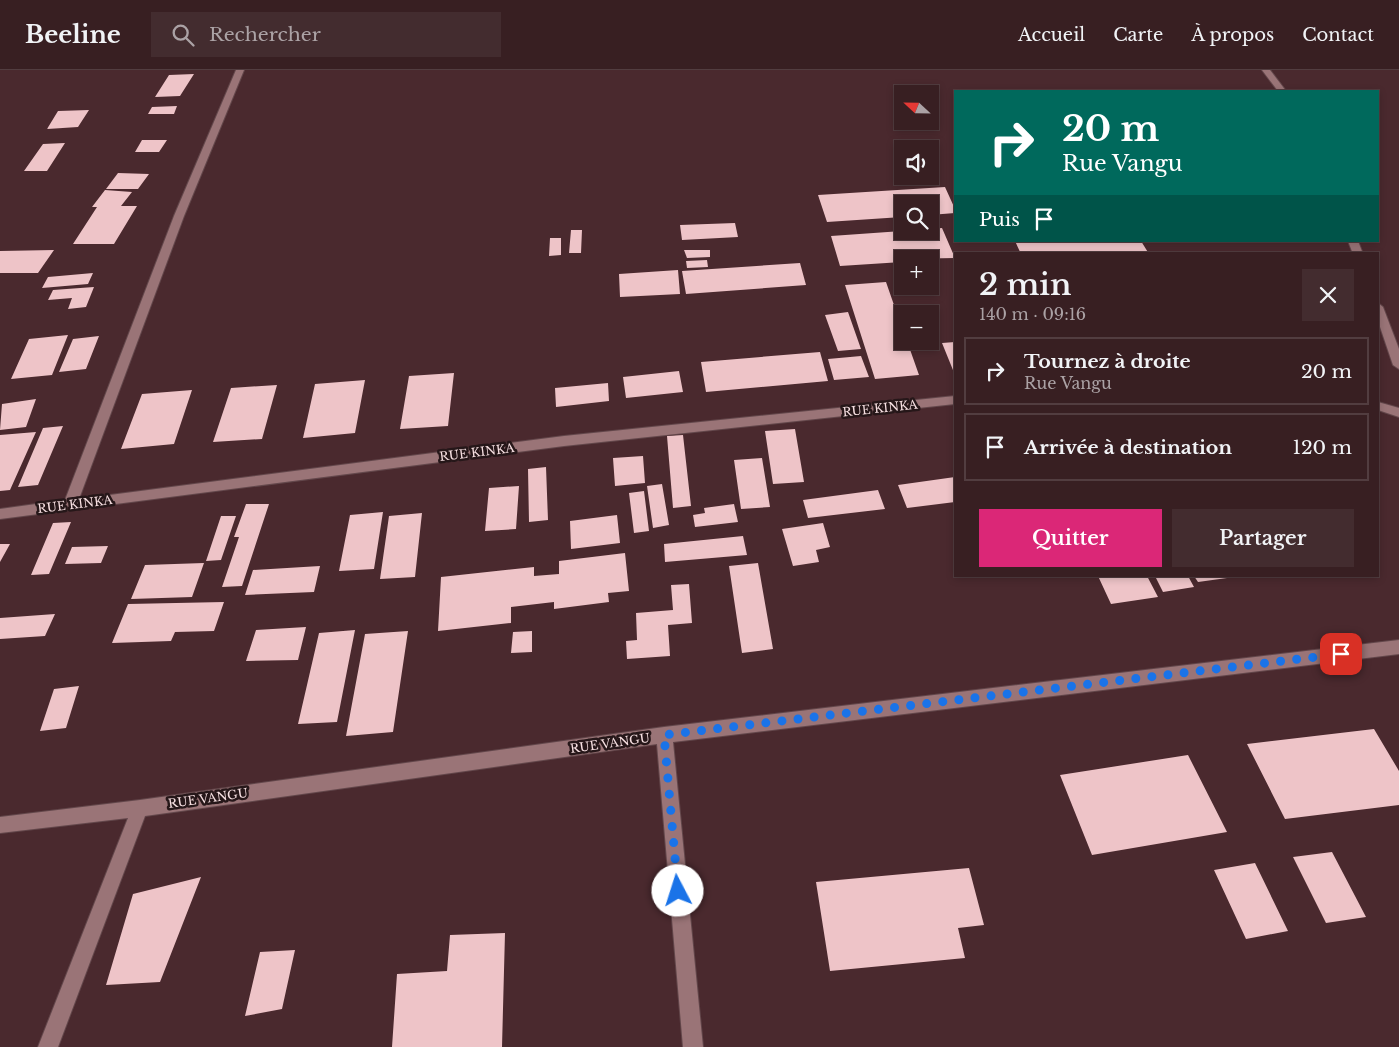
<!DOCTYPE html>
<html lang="fr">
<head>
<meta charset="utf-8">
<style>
  body { margin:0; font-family:"Libre Baskerville",serif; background:#432c2f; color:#f1f3f6; height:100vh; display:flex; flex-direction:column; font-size:19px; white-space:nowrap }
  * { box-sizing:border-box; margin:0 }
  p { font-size:16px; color:#aba2a5 }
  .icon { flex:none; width:28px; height:28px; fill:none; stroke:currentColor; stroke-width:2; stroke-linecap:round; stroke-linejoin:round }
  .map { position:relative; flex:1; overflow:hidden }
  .side { position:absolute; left:954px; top:182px; width:425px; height:325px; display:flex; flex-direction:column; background:#381f22; border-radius:0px; box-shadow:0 2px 8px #0003,0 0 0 1px #523d40 }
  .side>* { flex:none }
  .top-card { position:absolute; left:954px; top:20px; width:425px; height:152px; border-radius:0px; box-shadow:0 2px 8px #0003,0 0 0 1px #523d40; background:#00695c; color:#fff; overflow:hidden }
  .needle { width:32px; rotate:292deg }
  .fabs { position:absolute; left:894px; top:15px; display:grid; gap:10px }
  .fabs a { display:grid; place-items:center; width:45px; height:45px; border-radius:0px; background:#381f22; box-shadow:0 2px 8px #0003,0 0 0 1px #523d40; font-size:25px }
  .pin { position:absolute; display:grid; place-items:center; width:42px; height:42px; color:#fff; margin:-21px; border-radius:10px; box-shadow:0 2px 8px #0006 }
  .me { position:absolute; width:55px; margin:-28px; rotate:355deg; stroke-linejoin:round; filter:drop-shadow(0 0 4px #0008) }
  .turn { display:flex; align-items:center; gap:18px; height:105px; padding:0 25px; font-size:22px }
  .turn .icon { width:65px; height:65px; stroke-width:2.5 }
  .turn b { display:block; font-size:35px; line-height:42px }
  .then { display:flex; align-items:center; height:48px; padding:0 25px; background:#0003; gap:10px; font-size:19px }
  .round { display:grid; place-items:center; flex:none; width:52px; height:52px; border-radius:0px; background:#432c2f }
  .head { display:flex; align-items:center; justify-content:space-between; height:85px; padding:0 25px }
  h1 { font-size:30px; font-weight:600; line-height:38px }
  .action { display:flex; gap:10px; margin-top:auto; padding:10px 25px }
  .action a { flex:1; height:58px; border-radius:0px; background:#db2777; color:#fff; font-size:20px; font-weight:600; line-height:58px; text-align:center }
  .action a+a { background:#432c2f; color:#f1f3f6 }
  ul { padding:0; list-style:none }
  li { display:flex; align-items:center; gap:15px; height:68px; margin:0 10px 8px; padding:0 15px; border:2px solid #523d40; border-radius:0px }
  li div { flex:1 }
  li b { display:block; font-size:19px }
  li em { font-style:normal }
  header { display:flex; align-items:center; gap:30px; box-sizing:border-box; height:70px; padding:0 25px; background:#381f22; border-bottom:1px solid #523d40 }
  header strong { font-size:24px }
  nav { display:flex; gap:28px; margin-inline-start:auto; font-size:18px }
  .search { width:350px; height:45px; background:#432c2f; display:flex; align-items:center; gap:12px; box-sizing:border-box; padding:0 18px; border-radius:0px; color:#aba2a5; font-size:19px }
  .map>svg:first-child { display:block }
  .building { fill:#eec4c8 }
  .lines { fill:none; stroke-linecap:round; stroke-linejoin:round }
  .minor-casing { stroke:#63474b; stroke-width:2 }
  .minor { fill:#9a7477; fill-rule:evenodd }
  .route { stroke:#1a73e8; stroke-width:9; stroke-dasharray:0 16.2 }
  .labels { text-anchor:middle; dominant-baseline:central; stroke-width:5; stroke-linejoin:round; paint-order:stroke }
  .street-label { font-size:12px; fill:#f7e0e2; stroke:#261719 }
</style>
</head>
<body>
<header>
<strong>Beeline</strong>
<div class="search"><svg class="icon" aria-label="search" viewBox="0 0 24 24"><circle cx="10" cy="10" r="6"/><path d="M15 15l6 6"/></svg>Rechercher</div>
<nav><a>Accueil</a><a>Carte</a><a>À propos</a><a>Contact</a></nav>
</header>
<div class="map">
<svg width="1399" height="977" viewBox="0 0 1399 977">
  <rect width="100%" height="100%" fill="#4a292e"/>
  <path class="building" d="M194 4 180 26 155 27 169 5Z
    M177 36 174 44H148L152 37Z
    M89 40 78 57 47 59 58 41Z
    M142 70H167L159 82H135Z
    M65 73 47 101H24L43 74Z
    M118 103 149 104 138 119H106Z
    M945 117 955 139V143L930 145V134H902V147L827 152 818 125Z
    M105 120 132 122 121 136H137L114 174H73L97 137H92Z
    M735 153 738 167 682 170 680 155Z
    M942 158 955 188 902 189V192L840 196 831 166 902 161H930V159Z
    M571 160H582L581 183H569Z
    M550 168H561V185L549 186Z
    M1015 171H1141L1149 184H1021Z
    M54 180 38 203H0V181Z
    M684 180H710V187L687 188Z
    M707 190 708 197 687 198 686 191Z
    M800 193 806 215 686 224 682 201Z
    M678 200 680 224 620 227 619 204Z
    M93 203 88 214 42 218 48 207Z
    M886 212 902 258V271H907L919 305 875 309 845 215Z
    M94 217 86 237 68 239 72 228 48 230 53 220Z
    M848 242 861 279 838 281 825 245Z
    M68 265 52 305 11 309 29 269Z
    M99 266 86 299 59 302 73 269Z
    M955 272V305L942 273Z
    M820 282 828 311 706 322 701 292Z
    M861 286 869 307 834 310 828 289Z
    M679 301 683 322 626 328 623 307Z
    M454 303 448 356 400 359 409 306Z
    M365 310 355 363 303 368 315 314Z
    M608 313 609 331 556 337 555 318Z
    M277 315 262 369 213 372 231 318Z
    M192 320 174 374 121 379 142 324Z
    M36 329 26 357 0 360 2 334Z
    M63 356 38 415 18 417 43 358Z
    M795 359 804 412 773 414 765 361Z
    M36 362 10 420 0 421V365Z
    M683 365 691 436 673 438 667 366Z
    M643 386 645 413 615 416 613 388Z
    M762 388 770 437 741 439 734 390Z
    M546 397 548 450 529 452 528 399Z
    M955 407V432L907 438 898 415Z
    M662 414 669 455 653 458 647 416Z
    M519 416 516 459 485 461 489 418Z
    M878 420 885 439 808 448 803 430Z
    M644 421 649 461 634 463 629 423Z
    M246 434H269L242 516 222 517 239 467H234Z
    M734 434 738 452 695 457 693 445 705 443 704 438Z
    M383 442 374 499 339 501 350 445Z
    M422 443 415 507 380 509 389 446Z
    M617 445 620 473 571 479 570 451Z
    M221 446H236L221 490 206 491Z
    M71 452 49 504 31 505 53 453Z
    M823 453 830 477 816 480 819 492 793 496 782 459Z
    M743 466 747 485 665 492 664 474Z
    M0 474H10L0 492Z
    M108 476 101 493 65 494 72 477Z
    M625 483 629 521 608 523 609 532 554 539V532L511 537V553L438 561 441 507 534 497V506L559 504V491Z
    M204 493 192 527 131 529 145 495Z
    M758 493 773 579 742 583 729 496Z
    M320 496 314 522 245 525 253 500Z
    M1098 506H1147L1158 527 1111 534Z
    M1155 506H1188L1194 517 1163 522Z
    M1194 506H1226L1227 508 1198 512Z
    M689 514 692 553 668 555 670 586 627 589 626 571 637 570 636 543 673 540 671 515Z
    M224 532 214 561 175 562 171 571 112 573 128 534Z
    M55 544 45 566 0 569V548Z
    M306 557 298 590 246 591 256 560Z
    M355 560 337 652 298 654 319 563Z
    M408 561 393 662 346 666 365 564Z
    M532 561V582L511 583 513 562Z
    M79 616 66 658 40 661 54 619Z
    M1374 659 1399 701V735L1285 749 1247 674Z
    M1188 685 1227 762 1092 785 1060 705Z
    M1332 782 1366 847 1326 853 1293 787Z
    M1255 793 1288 861 1246 869 1214 800Z
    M969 798 984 855 958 858 965 888 830 901 816 812Z
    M201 807 160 912 106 915 133 824Z
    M505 863 502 977H392L397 904 447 901 450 865Z
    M295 880 282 939 245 946 260 882Z"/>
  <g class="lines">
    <g class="minor-casing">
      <path id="minor" d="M236 0H244L184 146 79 429 564 366 955 326V334L564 376 0 449V439L65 430 174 146Z
        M1262 0H1270L1286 21H1278Z
        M1348 171H1358L1363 184H1353Z
        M1378 233 1383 237 1399 279V299L1393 295 1378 251Z
        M1378 332 1399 338V347L1378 340Z
        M1399 570V584L673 672 703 977H683L657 674 145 746 58 977H38L128 748 0 763V747L140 730 664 657Z"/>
    </g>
    <use href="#minor" class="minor"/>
  </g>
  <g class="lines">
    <path class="route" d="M678 821 664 665 1341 584"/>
  </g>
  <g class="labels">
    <g class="street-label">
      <text transform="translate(880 338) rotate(-6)">RUE KINKA</text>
      <text transform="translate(477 382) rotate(-7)">RUE KINKA</text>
      <text transform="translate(75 434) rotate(-7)">RUE KINKA</text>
      <text transform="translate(610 673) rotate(-8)">RUE VANGU</text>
      <text transform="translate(208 728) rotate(-8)">RUE VANGU</text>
    </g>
  </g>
</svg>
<div class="fabs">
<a><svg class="needle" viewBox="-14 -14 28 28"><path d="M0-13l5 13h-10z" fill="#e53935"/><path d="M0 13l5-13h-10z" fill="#aba2a5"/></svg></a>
<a><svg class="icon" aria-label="sound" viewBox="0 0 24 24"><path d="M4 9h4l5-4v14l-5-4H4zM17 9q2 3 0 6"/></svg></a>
<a><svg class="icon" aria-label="search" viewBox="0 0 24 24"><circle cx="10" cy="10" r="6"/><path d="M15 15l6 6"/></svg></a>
<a>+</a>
<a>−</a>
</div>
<div class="pin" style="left:1341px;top:584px;background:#d93025"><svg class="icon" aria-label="arrive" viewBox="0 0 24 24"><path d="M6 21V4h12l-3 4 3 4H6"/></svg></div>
<svg class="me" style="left:678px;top:821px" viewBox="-20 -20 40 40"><circle r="19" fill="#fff"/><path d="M0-13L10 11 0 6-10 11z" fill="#1a73e8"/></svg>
<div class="top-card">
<div class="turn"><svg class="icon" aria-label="right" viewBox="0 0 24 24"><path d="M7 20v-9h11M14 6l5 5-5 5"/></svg><div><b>20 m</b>Rue Vangu</div></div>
<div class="then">Puis<svg class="icon" aria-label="arrive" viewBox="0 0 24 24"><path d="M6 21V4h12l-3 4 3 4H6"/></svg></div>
</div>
<section class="side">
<div class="head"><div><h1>2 min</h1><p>140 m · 09:16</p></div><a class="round"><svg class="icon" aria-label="close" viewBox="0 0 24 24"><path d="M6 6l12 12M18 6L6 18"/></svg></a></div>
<ul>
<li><svg class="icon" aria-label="right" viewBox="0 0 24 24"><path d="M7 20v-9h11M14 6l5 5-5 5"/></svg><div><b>Tournez à droite</b><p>Rue Vangu</p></div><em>20 m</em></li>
<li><svg class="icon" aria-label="arrive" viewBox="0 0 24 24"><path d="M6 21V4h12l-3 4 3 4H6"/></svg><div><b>Arrivée à destination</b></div><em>120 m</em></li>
</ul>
<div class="action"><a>Quitter</a><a>Partager</a></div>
</section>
</div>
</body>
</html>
